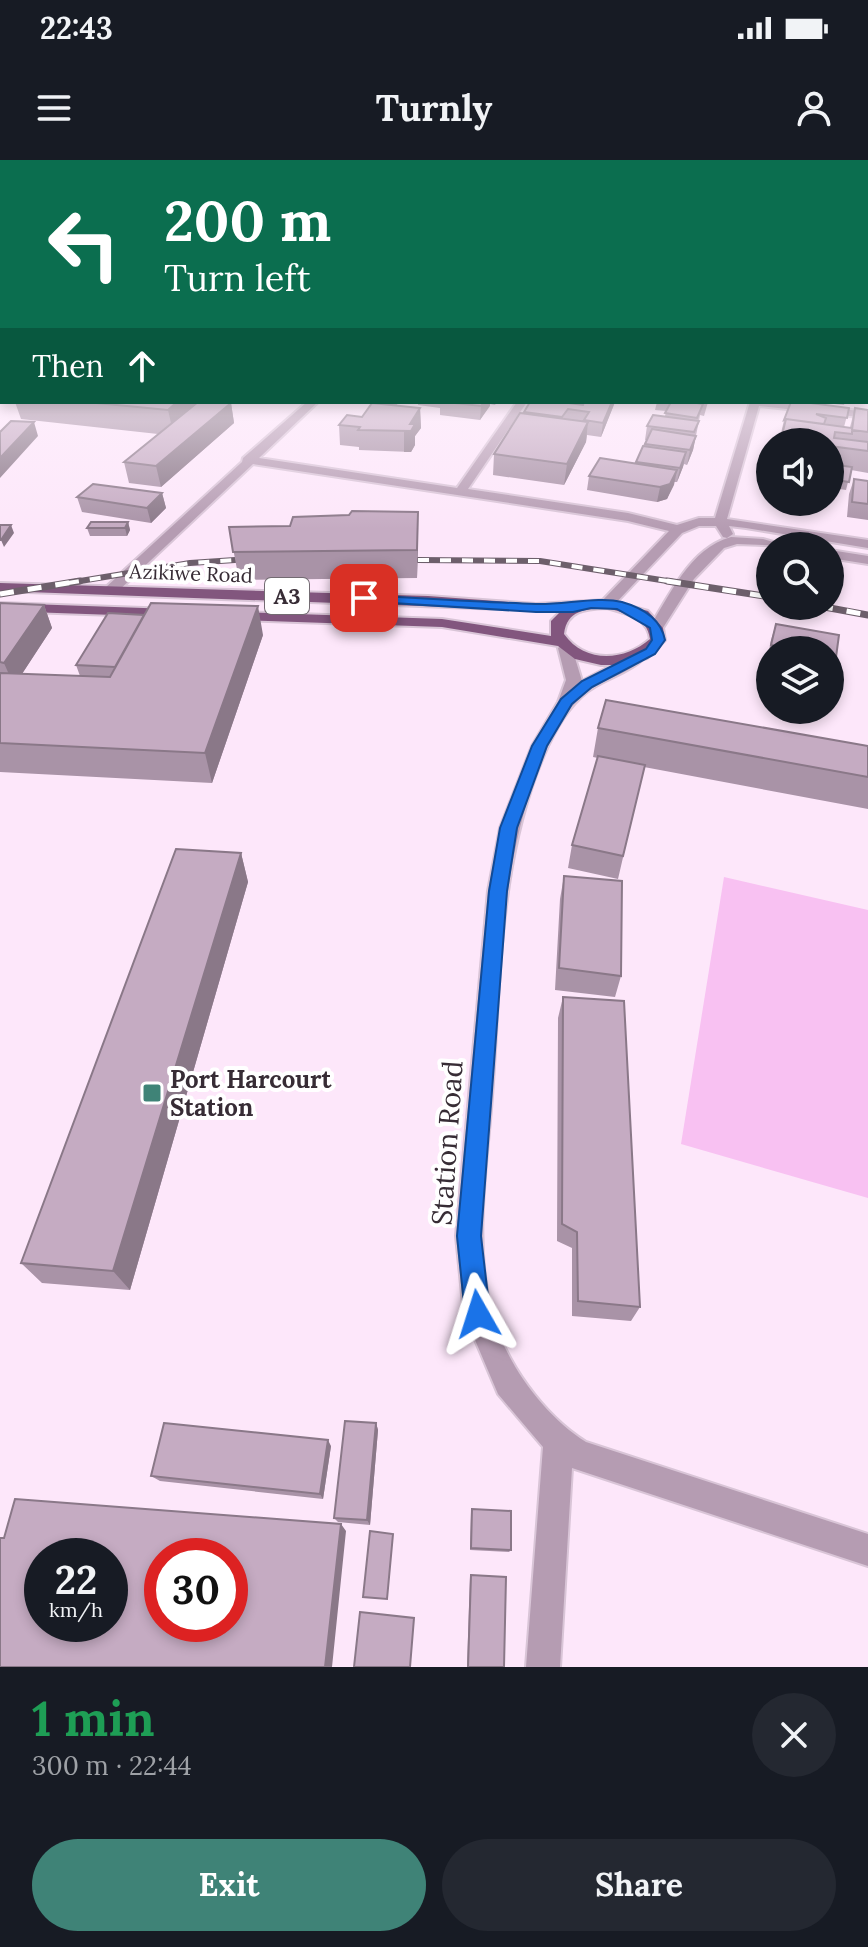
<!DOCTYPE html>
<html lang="en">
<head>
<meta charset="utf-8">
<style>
  body { margin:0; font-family:Lora,serif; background:#242831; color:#f1f3f6; height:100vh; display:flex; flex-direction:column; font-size:30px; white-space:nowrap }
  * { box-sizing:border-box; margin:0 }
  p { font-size:26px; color:#9ea1a6 }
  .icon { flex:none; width:44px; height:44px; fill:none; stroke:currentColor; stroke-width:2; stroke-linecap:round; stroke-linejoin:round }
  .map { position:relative; height:1507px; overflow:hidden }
  .side { display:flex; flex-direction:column; background:#171b24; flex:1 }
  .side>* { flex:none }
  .top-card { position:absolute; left:0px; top:0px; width:868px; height:244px; box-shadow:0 4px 12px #0003; background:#0b6e4f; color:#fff; overflow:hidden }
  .buttons { position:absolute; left:756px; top:268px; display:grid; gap:16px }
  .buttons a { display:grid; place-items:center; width:88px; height:88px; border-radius:50%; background:#171b24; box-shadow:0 4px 12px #0003; font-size:40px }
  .speed { position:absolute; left:24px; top:1378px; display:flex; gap:16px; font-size:40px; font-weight:700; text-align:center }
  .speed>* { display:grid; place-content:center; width:104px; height:104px; border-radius:50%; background:#171b24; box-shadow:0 4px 12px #0003; line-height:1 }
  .speed small { font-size:20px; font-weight:400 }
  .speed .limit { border:12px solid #d22; background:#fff; color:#111 }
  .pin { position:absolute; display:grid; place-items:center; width:68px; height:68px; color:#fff; margin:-34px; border-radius:16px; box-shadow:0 4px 12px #0006 }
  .me { position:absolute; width:88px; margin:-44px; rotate:354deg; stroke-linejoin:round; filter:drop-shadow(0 0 6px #0008) }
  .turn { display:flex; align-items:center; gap:28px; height:168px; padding:0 32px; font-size:36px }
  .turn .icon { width:104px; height:104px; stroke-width:2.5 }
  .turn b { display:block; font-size:56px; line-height:68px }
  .then { display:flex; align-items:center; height:76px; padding:0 32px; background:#0003; gap:16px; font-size:30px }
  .round { display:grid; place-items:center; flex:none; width:84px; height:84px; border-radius:42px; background:#242831 }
  .head { display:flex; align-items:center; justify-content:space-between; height:136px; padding:0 32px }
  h1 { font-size:48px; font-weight:700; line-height:60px; color:#1e9e55 }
  .primary-button { display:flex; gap:16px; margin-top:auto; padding:16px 32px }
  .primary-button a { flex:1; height:92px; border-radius:48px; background:#3f8377; color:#fff; font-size:32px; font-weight:700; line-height:92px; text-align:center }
  .primary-button a+a { background:#242831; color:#f1f3f6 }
  .status { display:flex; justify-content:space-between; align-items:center; height:56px; padding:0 40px; background:#171b24; direction:ltr }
  .status svg { height:22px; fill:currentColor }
  header { display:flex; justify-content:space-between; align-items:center; height:104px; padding:0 32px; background:#171b24; font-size:36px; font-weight:700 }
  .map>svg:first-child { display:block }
  .green { fill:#f8c1f2 }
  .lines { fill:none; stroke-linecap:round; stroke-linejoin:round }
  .minor-casing { stroke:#d9c5d7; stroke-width:4 }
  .major-casing { stroke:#d9c5d7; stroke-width:4 }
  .minor { fill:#b59cb2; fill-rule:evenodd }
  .major { fill:#82567e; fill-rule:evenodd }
  .rail-far1-casing { stroke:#6d5f6b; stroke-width:6 }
  .rail-casing { stroke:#6d5f6b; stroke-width:7 }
  .rail-far1 { stroke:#fff; stroke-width:4; stroke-dasharray:11; stroke-linecap:butt }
  .rail { stroke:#fff; stroke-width:5; stroke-dasharray:14; stroke-linecap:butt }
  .wall { fill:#a993a7 }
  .shaded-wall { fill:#8a7888 }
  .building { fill:#c5abc2; stroke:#8a7888; stroke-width:2; fill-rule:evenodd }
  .route { fill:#1a73e8; stroke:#114b97; stroke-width:2 }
  .poi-dot { fill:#3f8377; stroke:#fff; stroke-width:3 }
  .labels { text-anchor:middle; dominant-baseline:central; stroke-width:8; stroke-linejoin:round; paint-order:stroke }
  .far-street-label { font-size:20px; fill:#372c35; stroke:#fff }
  .shield { fill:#fff; stroke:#736b72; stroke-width:2 }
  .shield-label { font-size:22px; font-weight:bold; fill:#372c35 }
  .poi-label { font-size:24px; font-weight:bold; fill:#372c35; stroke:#fff; text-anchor:start }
  .near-street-label { font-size:28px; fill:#372c35; stroke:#fff }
</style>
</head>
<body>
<div class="status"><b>22:43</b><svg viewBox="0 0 49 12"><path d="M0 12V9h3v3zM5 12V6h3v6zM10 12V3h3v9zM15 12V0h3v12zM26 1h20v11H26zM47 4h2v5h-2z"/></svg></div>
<header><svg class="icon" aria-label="menu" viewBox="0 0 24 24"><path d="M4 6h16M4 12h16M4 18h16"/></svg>Turnly<svg class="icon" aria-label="person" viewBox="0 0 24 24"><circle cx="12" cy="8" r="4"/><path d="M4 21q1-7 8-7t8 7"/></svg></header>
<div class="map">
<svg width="868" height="1507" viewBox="0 0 868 1507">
  <rect width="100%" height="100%" fill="#fde7fa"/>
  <path class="green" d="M724 717 868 750V1038L681 984Z"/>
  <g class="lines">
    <g class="minor-casing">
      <path id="minor" d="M0 195H2V201H0Z
        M307 242H318L259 298 457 328 517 242H527L468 329 628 353 677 365 699 358H715L750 242H782L868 252V258L759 246 727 359 868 380V388L746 368 729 366 733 374 727 378 723 377 716 366H699L682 373 612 447 607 448 600 444 602 441 669 371 628 361 253 304 115 434H105V428L242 302 243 298Z
        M731 377 763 379 787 386 737 384 724 388 694 419 661 471H651L649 468C670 435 690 388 731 377Z
        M830 390 868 396V404L830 398Z
        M565 484 572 488 582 521 630 496 635 494 643 499C631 511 611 517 596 526 573 539 559 563 548 586 498 695 501 819 492 936 487 1007 473 1083 492 1153 505 1202 543 1255 586 1282L868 1374V1406L572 1308 560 1507H526L543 1287 498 1234 464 1154 456 1076 488 731 500 668 532 586 558 542 566 520 558 488Z"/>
    </g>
    <g class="major-casing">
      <path id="major" d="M0 423 428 436 536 444 607 440 648 451 663 468 665 480 647 498 622 505H601L575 499 558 486 442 467 236 460 229 456 236 452 442 459 551 476V461L561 451 0 431ZM607 448C626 454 647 456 650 479 625 501 585 504 564 474 567 450 585 449 607 448Z
        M0 443 172 449 179 453 172 457 0 451Z"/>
    </g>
    <use href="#minor" class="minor"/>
    <use href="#major" class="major"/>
    <g class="rail-far1-casing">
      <path id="rail-far1" d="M418 400 540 401 680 423
        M68 423 190 403 235 400"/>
    </g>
    <g class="rail-casing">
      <path id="rail" d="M667 421 770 437
        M0 434 80 421
        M819 446 868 455"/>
    </g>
    <use href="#rail-far1" class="rail-far1"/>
    <use href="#rail" class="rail"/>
  </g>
  <path class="wall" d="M15 242H222L231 243 234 263 161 327 129 323 124 302 158 274 21 259Z
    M353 242H399L396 246 420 248 421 268 415 276V285L411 292 359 290V287L340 285 339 265 362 257 371 244Z
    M418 242H497L495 245 490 244 480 260 440 255V248L418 245Z
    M530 242H615L601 277 587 275 586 282 564 325 493 315 494 294 524 254Z
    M657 242H708L704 256 700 255 699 261 693 290 687 305 684 304 677 322H674L667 339 657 342 587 330 589 316 635 303 646 280H645L647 266 665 256 666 251 655 250Z
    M816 242H845L844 245Z
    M849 248 844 267H850L855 248 868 250V313L851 310 846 330 833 328 835 318 830 317V282H779L784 260Z
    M854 319 868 321V360L847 357 849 334Z
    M162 333 166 348 151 363 82 352 77 337Z
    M349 355 418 379 417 418 239 420 229 367 290 366Z
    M128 362 130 370 127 376H90L87 368Z
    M0 443 44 445 52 468 22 514 80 516 76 505 263 475 212 623 0 612Z
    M776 464 839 475 834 501H836L834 525 830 534V490H770V530L762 528 771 480Z
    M598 568 868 586V649L644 607 618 719 568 708 572 685 598 598 593 597Z
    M241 693 248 722 130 1130 42 1123 21 1103Z
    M564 716 621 816 615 837 555 830 560 739Z
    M563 837 640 1147 631 1161 572 1156V1088L557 1081 558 858Z
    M376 1263 378 1270 370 1365 338 1362 334 1358Z
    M331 1286 323 1339 160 1321 151 1316Z
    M471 1352 511 1390 509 1392 470 1390Z
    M471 1415 504 1507H467L470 1417Z"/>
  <path class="shaded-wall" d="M0 158H2V172L0 173Z
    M177 242H206L174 276 168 250Z
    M484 242H490V246L480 260 481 246Z
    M612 242H615L601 277 603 263Z
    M231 243 234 263 161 327 156 306Z
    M420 248 421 268 415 276V285L411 292H404V272Z
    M34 262 38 276 0 318V298Z
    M588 262 586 282 564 325 567 304Z
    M696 276 693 290 687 305 690 290Z
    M686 292 683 307 677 322 680 308Z
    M677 310 674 325 667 339 657 342 660 327Z
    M162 333 166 348 151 363 147 348Z
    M418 352V379L417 418V390Z
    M128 362 130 370 127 376 125 368Z
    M11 365 14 373 4 387 1 380Z
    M44 445 52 468 14 526 4 503Z
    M258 446 263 475 212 623 205 593Z
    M241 693 248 722 130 1130 113 1111Z
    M376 1263 378 1270 370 1365 367 1360Z
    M328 1280 331 1286 323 1339 320 1334Z
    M341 1364 346 1371 332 1507H325Z"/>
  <path class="building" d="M86 242H177L168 250Z
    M198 242 231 243 156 306 124 302Z
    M446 242H484L481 246Z
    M530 242H561L583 245 584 242H612L603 263 584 260 589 252 568 249 562 257 524 252Z
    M671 242H691L703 244 697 258 665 253Z
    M791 242H803L849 248 847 258 816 254 826 258 824 264 786 259 784 260Z
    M372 243 420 248 410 264H415L411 271 358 270 360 267 339 265 347 255 362 257Z
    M855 248 868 250V272L852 270Z
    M520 253 588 262 567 304 494 294Z
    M653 255 699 261 694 272 647 266Z
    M786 259 852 268V274L835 272 834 278 868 282V291L830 286V282H804L781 279Z
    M11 261 34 262 0 298V272Z
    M652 269 696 276 690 290 645 284Z
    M643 286 686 292 680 308 636 302Z
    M600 298 677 310 670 324 660 327 589 316Z
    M830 304 852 307 849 322 836 320 837 311 830 310Z
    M854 319 868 321V344L852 342Z
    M93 324 162 333 147 348 77 337Z
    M352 351 418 352 417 390 233 392 229 367 290 366 293 357 349 355Z
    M91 362H128L125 368H87Z
    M0 365H11L1 380H0Z
    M0 443 44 445 4 503 0 502Z
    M151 443 258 446 205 593 0 583V513L110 517Z
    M108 453 144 455 115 507 76 505Z
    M776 464 839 475 836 497 830 496V490H797L771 485Z
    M770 498V513L767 512Z
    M830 500 836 501 834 525 830 524Z
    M606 540 868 586V617L598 568Z
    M598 596 645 605 623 696 572 685Z
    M176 689 241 693 113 1111 21 1103Z
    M564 716 622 721 621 816 559 808Z
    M563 837 624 841 640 1147 578 1141 577 1072 562 1064Z
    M345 1261 376 1263 367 1360 334 1358Z
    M164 1263 328 1280 320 1334 151 1316Z
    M15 1339 341 1364 325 1507H0V1378H4ZM42 1396H110V1464H42ZM162 1396H230V1464H162Z
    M472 1349 511 1351V1390L471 1388Z
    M370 1371 393 1374 387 1439 363 1437Z
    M471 1415 506 1417 504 1507H468Z
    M360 1452 414 1458 410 1507H354Z"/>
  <linearGradient id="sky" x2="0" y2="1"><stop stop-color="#9da7db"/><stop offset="0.43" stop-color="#fef4fd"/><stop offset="1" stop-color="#fef4fd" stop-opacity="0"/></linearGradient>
  <rect width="868" height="369" fill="url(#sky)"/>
  <path class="route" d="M364 435C421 438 479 442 536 444 563 445 599 436 622 442 643 448 661 459 665 480L655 494 592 527 572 544 547 586 517 668 507 731 481 1076 490 1154 487 1163 478 1167 469 1163 465 1154 457 1076 489 731 500 668 532 586 561 539 582 521 646 489 652 480 650 468 617 449 591 448 573 452H536L360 441 358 438Z"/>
  <rect class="poi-dot" x="142" y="923" width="20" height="20" rx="4"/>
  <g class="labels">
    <g class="far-street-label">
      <text transform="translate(191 413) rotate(2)">Azikiwe Road</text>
    </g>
    <rect class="shield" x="265" y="418" width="44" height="36" rx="6"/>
    <g class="shield-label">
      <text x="287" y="436">A3</text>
    </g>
    <g class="poi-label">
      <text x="170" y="919">Port Harcourt<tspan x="170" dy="28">Station</tspan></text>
    </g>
    <g class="near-street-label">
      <text transform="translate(447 983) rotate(-86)">Station Road</text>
    </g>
  </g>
</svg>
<div class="buttons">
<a><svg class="icon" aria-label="sound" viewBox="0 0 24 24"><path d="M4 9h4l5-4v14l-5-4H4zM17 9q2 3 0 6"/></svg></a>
<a><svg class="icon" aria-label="search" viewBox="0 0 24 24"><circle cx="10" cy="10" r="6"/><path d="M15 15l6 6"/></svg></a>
<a><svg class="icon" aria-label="layers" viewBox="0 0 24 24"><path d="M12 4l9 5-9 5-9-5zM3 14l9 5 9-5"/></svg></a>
</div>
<div class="speed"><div>22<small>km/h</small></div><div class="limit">30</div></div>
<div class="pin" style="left:364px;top:438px;background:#d93025"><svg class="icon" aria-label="arrive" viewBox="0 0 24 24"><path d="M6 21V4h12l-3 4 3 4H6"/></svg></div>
<svg class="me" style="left:478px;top:1154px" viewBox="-20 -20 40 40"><path d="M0-17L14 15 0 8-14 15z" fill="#1a73e8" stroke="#fff" stroke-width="4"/></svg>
<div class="top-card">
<div class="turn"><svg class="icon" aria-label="left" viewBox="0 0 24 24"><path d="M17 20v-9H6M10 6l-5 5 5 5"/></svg><div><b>200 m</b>Turn left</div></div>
<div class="then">Then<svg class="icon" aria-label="ahead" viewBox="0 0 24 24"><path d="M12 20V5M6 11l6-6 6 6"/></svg></div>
</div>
</div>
<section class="side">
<div class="head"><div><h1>1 min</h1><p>300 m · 22:44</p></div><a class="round"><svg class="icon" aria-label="close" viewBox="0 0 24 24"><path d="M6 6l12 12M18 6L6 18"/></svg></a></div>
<div class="primary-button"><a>Exit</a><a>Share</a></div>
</section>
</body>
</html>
